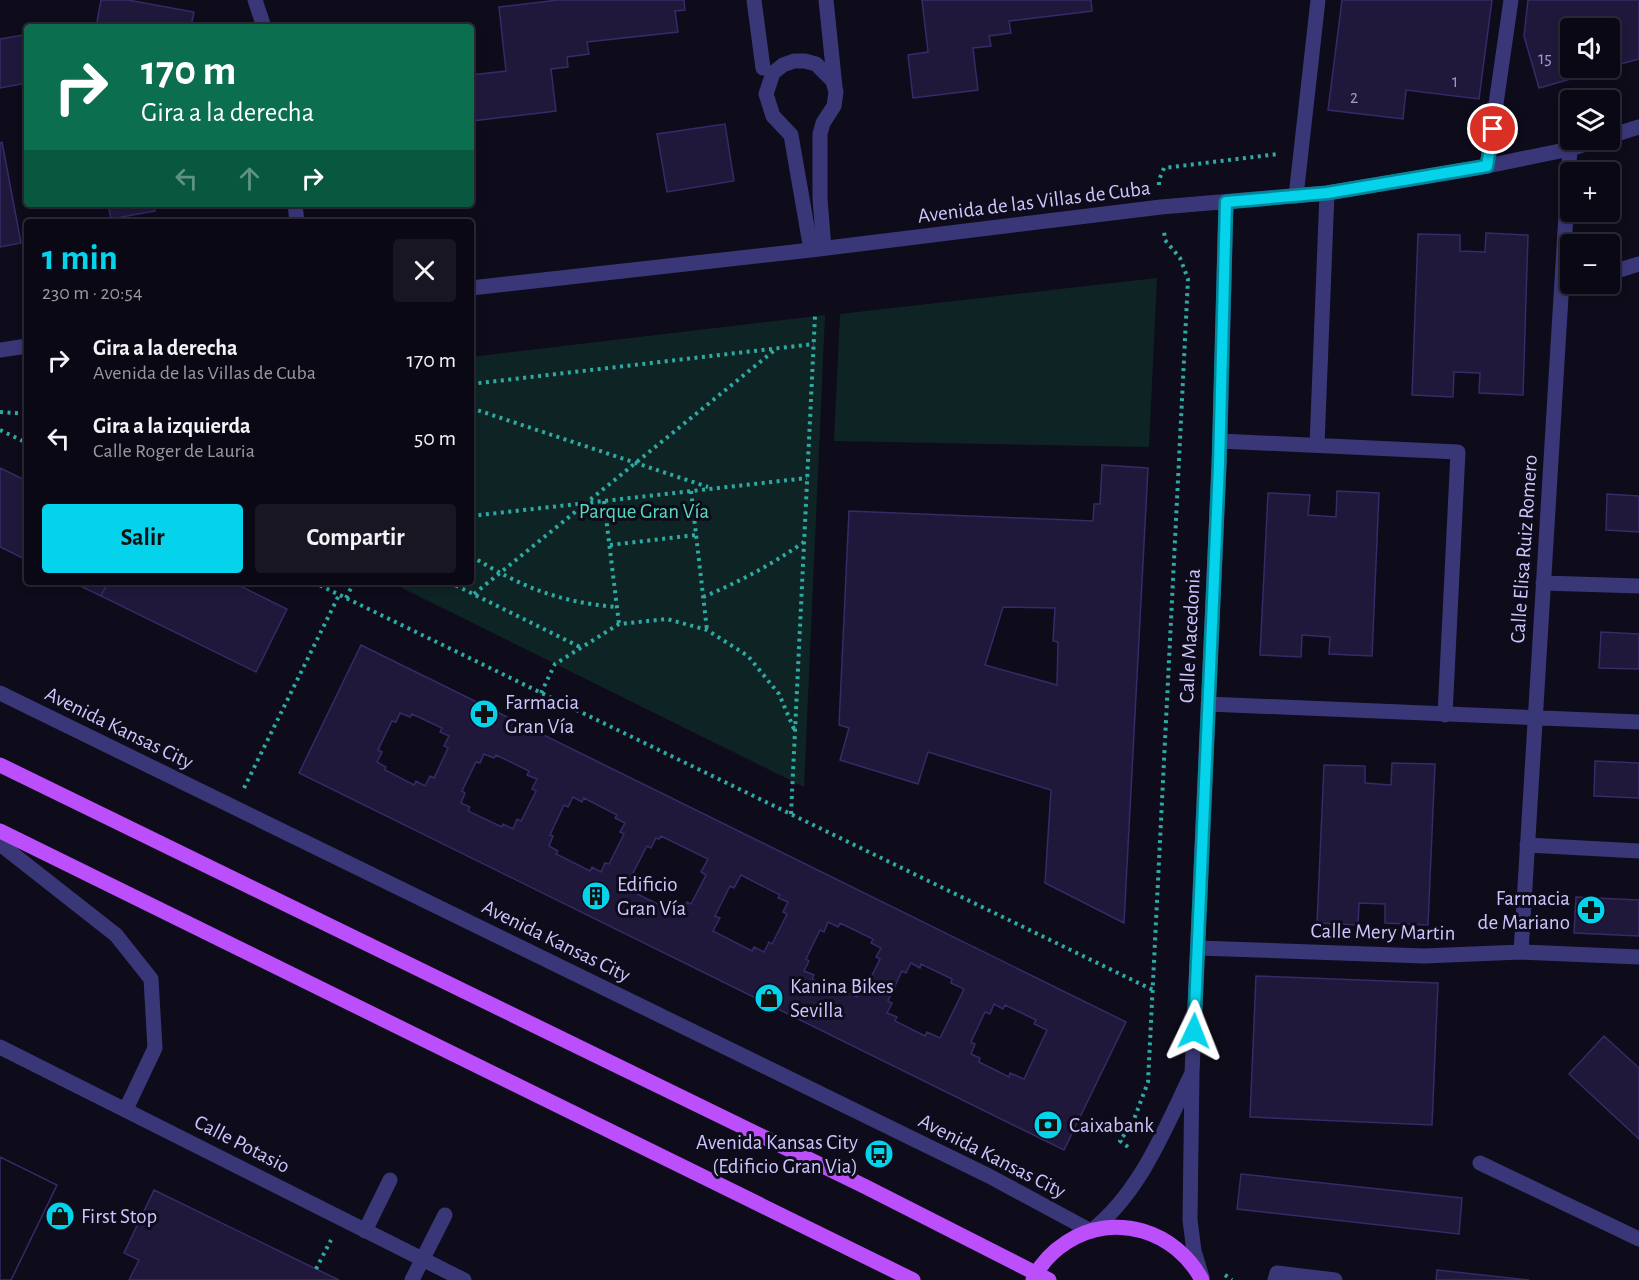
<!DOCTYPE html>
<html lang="es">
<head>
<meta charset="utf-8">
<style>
  body { margin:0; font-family:"Alegreya Sans",sans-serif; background:#181622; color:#f1f3f6; height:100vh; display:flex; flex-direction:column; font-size:22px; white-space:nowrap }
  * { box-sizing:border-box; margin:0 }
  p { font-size:20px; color:#999aa0 }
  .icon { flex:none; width:33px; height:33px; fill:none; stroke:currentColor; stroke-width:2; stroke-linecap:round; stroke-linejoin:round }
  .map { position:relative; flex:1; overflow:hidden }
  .side { position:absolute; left:24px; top:219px; width:450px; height:366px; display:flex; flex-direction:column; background:#0a0814; border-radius:6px; box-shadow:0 3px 9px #0003,0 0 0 2px #2a2934 }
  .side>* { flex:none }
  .banner { position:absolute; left:24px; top:24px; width:450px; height:183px; border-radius:6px; box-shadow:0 3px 9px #0003,0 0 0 2px #2a2934; background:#0b6e4f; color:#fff; overflow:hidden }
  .controls { position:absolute; left:1560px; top:18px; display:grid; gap:12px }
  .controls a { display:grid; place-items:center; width:60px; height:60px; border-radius:6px; background:#0a0814; box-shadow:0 3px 9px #0003,0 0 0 2px #2a2934; font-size:30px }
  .pin { position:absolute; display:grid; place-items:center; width:51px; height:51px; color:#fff; margin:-26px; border:3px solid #fff; border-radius:50%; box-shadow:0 2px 6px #0007 }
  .me { position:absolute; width:66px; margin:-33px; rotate:2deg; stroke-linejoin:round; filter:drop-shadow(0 0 4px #0008) }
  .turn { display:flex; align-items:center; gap:21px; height:126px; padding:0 18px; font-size:27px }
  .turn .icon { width:78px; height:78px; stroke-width:2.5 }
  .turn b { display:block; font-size:42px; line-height:51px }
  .lanes { display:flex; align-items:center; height:57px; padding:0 18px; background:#0003; justify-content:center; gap:30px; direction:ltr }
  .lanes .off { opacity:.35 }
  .round { display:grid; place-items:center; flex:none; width:63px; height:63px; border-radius:6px; background:#181622 }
  .summary { display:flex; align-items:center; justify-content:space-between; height:102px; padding:0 18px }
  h1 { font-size:36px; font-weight:600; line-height:45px; color:#05d2eb }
  .primary-button { display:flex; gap:12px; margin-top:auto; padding:12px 18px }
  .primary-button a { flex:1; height:69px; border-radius:6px; background:#05d2eb; color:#111; font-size:24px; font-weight:600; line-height:69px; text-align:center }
  .primary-button a+a { background:#181622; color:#f1f3f6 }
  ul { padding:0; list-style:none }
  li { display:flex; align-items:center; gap:18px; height:78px; padding:0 18px }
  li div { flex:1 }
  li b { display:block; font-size:22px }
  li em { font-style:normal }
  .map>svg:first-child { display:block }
  .green { fill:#0e2424 }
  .building { fill:#1f183b; stroke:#362a67; stroke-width:1.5; fill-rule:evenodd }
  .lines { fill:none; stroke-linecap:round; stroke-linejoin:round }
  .path { stroke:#2ea9a3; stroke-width:4; stroke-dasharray:3 4.5; stroke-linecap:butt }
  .minor { stroke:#3a3779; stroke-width:15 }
  .major { stroke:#bc4ffc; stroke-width:15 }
  .route-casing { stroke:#038899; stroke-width:15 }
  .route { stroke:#05d2eb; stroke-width:10 }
  .labels { text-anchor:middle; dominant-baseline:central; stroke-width:6; stroke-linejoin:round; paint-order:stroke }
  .number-label { font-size:18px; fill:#a29acd }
  .street-label { font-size:21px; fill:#cdc6fe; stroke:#0e0b1b }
  .park-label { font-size:21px; fill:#55dbba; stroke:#0e0b1b }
  .poi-label { font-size:21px; fill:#cdc6fe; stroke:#0e0b1b; text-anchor:start }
</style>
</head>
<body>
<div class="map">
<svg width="1639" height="1280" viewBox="0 0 1639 1280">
  <rect width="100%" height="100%" fill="#0e0b1b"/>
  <path class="green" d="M1157 278 1149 447 834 441 840 314Z
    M825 315 804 787 390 582H471V357Z"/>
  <path class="building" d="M101 0H128L194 12 191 27H96Z
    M558 0H684L685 10 675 11 678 32 587 42 589 54 567 57 568 67 551 69 556 111 472 121 474 132 471 133V75L506 71 499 7Z
    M922 0H1091L1092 11 1009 21 1011 33 989 36 991 46 973 48 978 90 913 98 908 55 928 52Z
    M1342 0H1492L1479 99 1406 90 1403 119 1328 110Z
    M1528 0H1639V59L1610 67V28H1570V68H1609L1539 88 1524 36Z
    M23 35 27 58V83L0 88V39Z
    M725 124 734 181 667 192 657 134Z
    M2 142 21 243 0 247V143Z
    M108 204H154L155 211 111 219Z
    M1486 233 1528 235 1523 395 1479 393 1480 373 1454 372 1453 397 1412 395 1418 234 1460 235V251L1485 252Z
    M1102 465 1148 468 1124 923 1045 883 1051 790 928 752 918 784 840 760 849 728 839 725 849 511 1093 521 1094 504H1100ZM1003 607 1055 608 1053 641 1058 642 1057 685 985 665Z
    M0 468 27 481V560L0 547Z
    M1337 491 1379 493 1372 656 1329 654 1330 637 1302 635 1301 657 1260 655 1268 493 1310 495 1308 515 1336 517Z
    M1607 494 1639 496V532L1606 530Z
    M72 582H108L101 596Z
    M108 582H232L287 609 256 672 101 596Z
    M1601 632 1639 634V669L1599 668Z
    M361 645 1126 1022 1064 1150 299 773ZM400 713 410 717 412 714 442 728 440 732 449 736 444 746 448 748 434 778 430 776 425 786 416 781 414 785 385 770 386 767 377 762 382 752 378 750 392 721 396 722ZM484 754 494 758 496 755 529 771 527 775 537 779 532 789 536 791 521 821 517 819 513 829 503 824 502 827 468 811 470 807 461 803 465 793 462 791 476 762 480 763ZM573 797 582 802 584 798 617 815 615 818 625 823 620 832 624 834 609 864 605 863 601 872 592 867 590 871 556 854 558 851 549 846 553 836 550 835 564 805 568 807ZM661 836 708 859 701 872 706 875 691 904 687 902 680 915 633 892 635 888 631 887 636 878 632 875 647 846 651 848 656 838 659 839ZM741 875 780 895 778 898 788 902 783 912 787 914 772 944 769 942 764 952 754 947 752 951 713 931 720 918 715 916 730 886 734 888ZM828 922 838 927 840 923 873 939 871 943 881 948 876 957 880 959 865 989 861 987 857 997 847 992 846 995 812 979 814 975 804 971 809 961 806 959 820 930 824 932ZM911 963 920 968 921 964 952 979 951 983 964 989 940 1038 927 1032 925 1036 895 1021 897 1017 887 1013 892 1003 888 1001 902 971 906 973ZM994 1004 1003 1009 1005 1005 1036 1020 1034 1024 1047 1030 1024 1079 1010 1073 1009 1077 979 1062 980 1058 971 1054 975 1044 971 1042 985 1012 990 1014Z
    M1595 761 1639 763V798L1594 796Z
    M1392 763 1435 764 1428 925 1385 923V904L1359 903 1358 925 1317 923 1324 765 1365 766V783L1391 785Z
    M1576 897 1639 900V936L1574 933Z
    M1256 976 1438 983 1432 1125 1250 1117Z
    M1604 1036 1639 1068V1139L1569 1074Z
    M0 1157 57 1185 11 1280H0Z
    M0 1157 57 1185 11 1280H0Z
    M1241 1174 1462 1198 1459 1234 1237 1209Z
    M154 1190 316 1269 339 1280H129L139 1260 124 1253Z
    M1437 1270 1529 1280H1436Z"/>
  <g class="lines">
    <path class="path" d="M1159 185V180L1164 168 1278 154
      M471 384 814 344
      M471 408 708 487
      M0 412 27 414
      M0 430 27 443
      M691 491 707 630
      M604 501 619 624
      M471 516 807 478
      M610 545 696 535
      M471 556C522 587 557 602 617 607
      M313 582 1153 990
      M449 582 580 647
      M474 594 776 349
      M703 597C739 582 771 565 804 542
      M346 598 354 582
      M541 693 555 664 619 624 667 619 707 630 748 656 779 694 794 729
      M244 788 339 595
      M791 814 815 316
      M1128 1147 1120 1141 1133 1122 1148 1082 1188 279 1180 258 1165 240 1164 231
      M316 1269 331 1240
      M1225 1275 1232 1280"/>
    <path class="minor" d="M255 0 264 27
      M754 0 763 68
      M826 0 835 87
      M1610 136 1639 127
      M1487 166 1511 0
      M1296 196 1318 0
      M295 204 297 222
      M811 250 791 135 773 116 766 94 773 73 783 65 794 61H805L816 64 833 81 836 92 834 106 823 123 820 134V199L824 248
      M1610 273 1639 264
      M471 288 811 250 1161 207 1327 193 1477 168 1570 149 1598 140
      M0 350 27 346
      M1220 441 1458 452 1445 715
      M1317 445 1327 193
      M1543 583 1639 586
      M0 693 989 1176 1091 1231C1141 1192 1165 1128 1192 1073
      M1208 704 1639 722
      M0 844 116 935 151 979 155 1048 126 1109
      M1527 845 1639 851
      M1198 948 1424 956 1521 952 1639 957
      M1521 952 1570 149
      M0 1047 464 1280
      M1480 1163 1639 1239
      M365 1231 390 1180
      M1202 1277 1194 1251 1190 1220 1192 1073 1220 441 1226 202
      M412 1280 445 1215
      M1275 1280 1277 1273 1335 1280"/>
    <path class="major" d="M0 765 864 1186 1049 1280
      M0 831 913 1280
      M1033 1280C1040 1264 1053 1251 1067 1242 1115 1211 1176 1231 1202 1280"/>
  </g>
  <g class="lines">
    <g class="route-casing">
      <path id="route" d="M1194 1031 1219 465 1226 202 1327 193 1487 166 1493 129"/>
    </g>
    <use href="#route" class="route"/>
  </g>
  <defs>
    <g id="pharmacy-disc" transform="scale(1.5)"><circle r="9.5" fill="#05d2eb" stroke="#0e0b1b"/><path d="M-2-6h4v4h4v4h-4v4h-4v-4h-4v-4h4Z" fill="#111"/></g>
    <g id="building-disc" transform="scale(1.5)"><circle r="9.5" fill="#05d2eb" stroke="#0e0b1b"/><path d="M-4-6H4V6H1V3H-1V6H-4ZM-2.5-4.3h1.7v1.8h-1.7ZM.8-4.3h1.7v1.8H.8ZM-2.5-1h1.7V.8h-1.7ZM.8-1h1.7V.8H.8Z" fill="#111"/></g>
    <g id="shop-disc" transform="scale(1.5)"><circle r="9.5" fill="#05d2eb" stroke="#0e0b1b"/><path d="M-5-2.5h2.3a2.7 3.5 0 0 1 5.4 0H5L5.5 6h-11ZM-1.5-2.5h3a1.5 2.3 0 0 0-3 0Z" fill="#111"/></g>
    <g id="bank-disc" transform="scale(1.5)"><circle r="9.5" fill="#05d2eb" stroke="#0e0b1b"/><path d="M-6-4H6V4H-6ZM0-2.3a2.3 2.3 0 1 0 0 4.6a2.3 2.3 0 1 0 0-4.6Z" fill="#111"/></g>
    <g id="bus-disc" transform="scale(1.5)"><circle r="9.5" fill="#05d2eb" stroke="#0e0b1b"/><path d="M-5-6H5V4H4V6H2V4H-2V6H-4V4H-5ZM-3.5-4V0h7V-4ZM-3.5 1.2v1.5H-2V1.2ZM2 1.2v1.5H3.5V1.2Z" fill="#111"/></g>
  </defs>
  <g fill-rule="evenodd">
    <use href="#pharmacy-disc" x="484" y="714"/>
    <use href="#building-disc" x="596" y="896"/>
    <use href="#pharmacy-disc" x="1591" y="910"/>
    <use href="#shop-disc" x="769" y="998"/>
    <use href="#bank-disc" x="1048" y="1125"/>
    <use href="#bus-disc" x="879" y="1154"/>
    <use href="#shop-disc" x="60" y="1216"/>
  </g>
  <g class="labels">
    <g class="number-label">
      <text x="1545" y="59">15</text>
      <text x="1455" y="82">1</text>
      <text x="1354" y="98">2</text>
    </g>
    <g class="street-label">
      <text transform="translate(1034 202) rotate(-7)">Avenida de las Villas de Cuba</text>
      <text transform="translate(1524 549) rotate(-86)">Calle Elisa Ruiz Romero</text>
      <text transform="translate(1190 636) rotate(-87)">Calle Macedonia</text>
      <text transform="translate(119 728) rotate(26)">Avenida Kansas City</text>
      <text transform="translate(1383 932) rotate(1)">Calle Mery Martin</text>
      <text transform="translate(556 941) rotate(26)">Avenida Kansas City</text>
      <text transform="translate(242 1144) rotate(27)">Calle Potasio</text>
      <text transform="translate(992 1156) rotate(27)">Avenida Kansas City</text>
    </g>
    <g class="park-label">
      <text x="644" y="511">Parque Gran Vía</text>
    </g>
    <g class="poi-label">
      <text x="505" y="702">Farmacia<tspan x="505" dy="24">Gran Vía</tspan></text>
      <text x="617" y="884">Edificio<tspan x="617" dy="24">Gran Vía</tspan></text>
      <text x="1570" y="898" text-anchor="end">Farmacia<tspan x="1570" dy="24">de Mariano</tspan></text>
      <text x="790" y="986">Kanina Bikes<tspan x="790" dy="24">Sevilla</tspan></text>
      <text x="1069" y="1125">Caixabank</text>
      <text x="858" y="1142" text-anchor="end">Avenida Kansas City<tspan x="858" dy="24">(Edificio Gran Via)</tspan></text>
      <text x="81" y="1216">First Stop</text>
    </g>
  </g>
</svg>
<div class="controls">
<a><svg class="icon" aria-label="sound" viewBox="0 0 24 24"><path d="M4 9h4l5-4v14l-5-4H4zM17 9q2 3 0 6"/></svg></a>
<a><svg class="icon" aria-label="layers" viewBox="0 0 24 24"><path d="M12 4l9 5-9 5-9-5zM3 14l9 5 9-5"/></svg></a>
<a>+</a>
<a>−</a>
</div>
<div class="pin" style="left:1493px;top:129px;background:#d93025"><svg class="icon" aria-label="arrive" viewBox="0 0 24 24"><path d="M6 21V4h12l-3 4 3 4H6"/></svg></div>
<svg class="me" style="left:1194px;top:1031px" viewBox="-20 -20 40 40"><path d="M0-17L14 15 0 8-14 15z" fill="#05d2eb" stroke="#fff" stroke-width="4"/></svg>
<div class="banner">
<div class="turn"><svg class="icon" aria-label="right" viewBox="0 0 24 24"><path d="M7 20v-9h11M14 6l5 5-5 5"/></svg><div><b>170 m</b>Gira a la derecha</div></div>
<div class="lanes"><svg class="icon off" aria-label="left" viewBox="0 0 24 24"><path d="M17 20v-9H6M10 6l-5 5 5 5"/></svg><svg class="icon off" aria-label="ahead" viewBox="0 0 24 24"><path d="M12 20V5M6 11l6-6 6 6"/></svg><svg class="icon" aria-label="right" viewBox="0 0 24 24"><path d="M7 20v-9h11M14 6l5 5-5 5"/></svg></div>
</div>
<section class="side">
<div class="summary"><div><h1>1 min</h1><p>230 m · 20:54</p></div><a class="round"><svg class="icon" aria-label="close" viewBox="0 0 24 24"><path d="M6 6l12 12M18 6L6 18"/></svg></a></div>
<ul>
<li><svg class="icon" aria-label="right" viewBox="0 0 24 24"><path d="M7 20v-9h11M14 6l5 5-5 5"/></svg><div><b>Gira a la derecha</b><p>Avenida de las Villas de Cuba</p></div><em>170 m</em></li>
<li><svg class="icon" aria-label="left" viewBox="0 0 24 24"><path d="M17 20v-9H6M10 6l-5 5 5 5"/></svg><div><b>Gira a la izquierda</b><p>Calle Roger de Lauria</p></div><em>50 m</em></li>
</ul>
<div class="primary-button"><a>Salir</a><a>Compartir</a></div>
</section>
</div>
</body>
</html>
